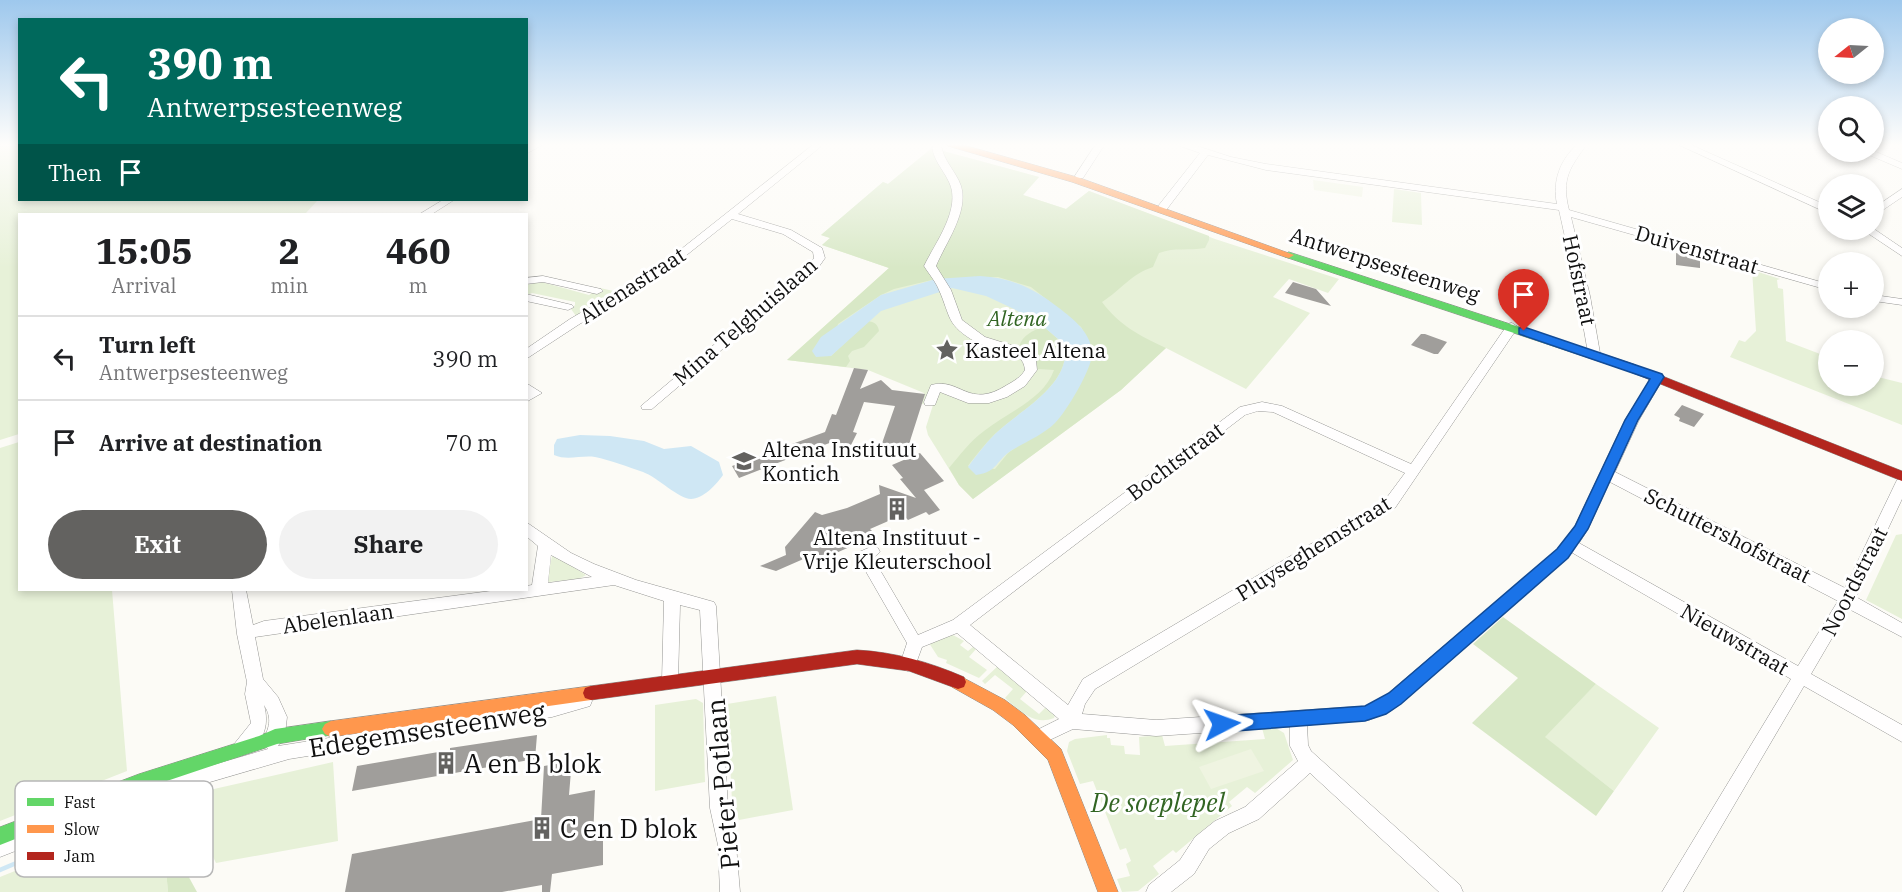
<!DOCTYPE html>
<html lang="en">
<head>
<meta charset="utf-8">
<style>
  body { margin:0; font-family:"IBM Plex Serif",serif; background:#f2f2f2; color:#202124; height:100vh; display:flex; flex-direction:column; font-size:22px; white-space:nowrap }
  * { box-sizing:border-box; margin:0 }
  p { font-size:20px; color:#757577 }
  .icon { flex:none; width:33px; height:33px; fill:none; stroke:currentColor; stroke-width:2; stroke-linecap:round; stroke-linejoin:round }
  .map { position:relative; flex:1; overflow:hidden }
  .sheet { position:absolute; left:18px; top:213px; width:510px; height:378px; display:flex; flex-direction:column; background:#fff; border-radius:0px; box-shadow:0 3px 9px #0003 }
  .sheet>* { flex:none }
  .hud { position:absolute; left:18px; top:18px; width:510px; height:183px; border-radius:0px; box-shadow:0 3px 9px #0003; background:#00695c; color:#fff; overflow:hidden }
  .needle { width:39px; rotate:252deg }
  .buttons { position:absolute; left:1818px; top:18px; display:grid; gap:12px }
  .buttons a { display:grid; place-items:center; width:66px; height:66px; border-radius:50%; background:#fff; box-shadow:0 3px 9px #0003; font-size:30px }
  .pin { position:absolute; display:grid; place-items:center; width:51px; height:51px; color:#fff; margin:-62px -26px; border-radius:50% 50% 50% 0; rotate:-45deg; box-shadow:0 0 6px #0007 }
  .pin .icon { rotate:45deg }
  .me { position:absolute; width:66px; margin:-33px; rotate:86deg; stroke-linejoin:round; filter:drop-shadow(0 0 4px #0008) }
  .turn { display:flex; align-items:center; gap:21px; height:126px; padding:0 30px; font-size:27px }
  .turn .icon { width:78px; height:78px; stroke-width:2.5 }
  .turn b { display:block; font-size:42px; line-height:51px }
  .then { display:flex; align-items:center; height:57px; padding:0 30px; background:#0003; gap:12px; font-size:22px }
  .eta { display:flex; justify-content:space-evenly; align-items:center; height:102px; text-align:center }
  .eta b { font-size:36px; font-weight:700; line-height:42px }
  .button { display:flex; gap:12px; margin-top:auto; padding:12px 30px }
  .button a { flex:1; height:69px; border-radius:36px; background:#636260; color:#fff; font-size:24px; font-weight:700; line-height:69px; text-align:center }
  .button a+a { background:#f2f2f2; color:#202124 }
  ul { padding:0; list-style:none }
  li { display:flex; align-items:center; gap:18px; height:84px; padding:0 30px; border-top:2px solid #e0e0e0 }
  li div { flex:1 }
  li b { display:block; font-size:22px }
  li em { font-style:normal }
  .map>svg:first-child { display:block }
  .green { fill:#e7f1d8 }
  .forest { fill:#d8e8c6 }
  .pitch { fill:#eff4e1 }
  .water { fill:#cfe7f4 }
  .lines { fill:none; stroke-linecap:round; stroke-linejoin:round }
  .stream { stroke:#cfe7f4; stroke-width:4.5 }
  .building { fill:#a09e9b }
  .street-casing { stroke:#969694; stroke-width:1 }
  .fast-casing { stroke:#8d8c8a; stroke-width:1 }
  .slow-casing { stroke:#8d8c8a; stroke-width:1 }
  .jam-casing { stroke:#8d8c8a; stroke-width:1 }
  .street { fill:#fffefe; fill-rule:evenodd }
  .fast { fill:#63d668; fill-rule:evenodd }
  .slow { fill:#ff974d; fill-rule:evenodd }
  .jam { fill:#b3261e; fill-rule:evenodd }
  .route { fill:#1a73e8; stroke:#114b97; stroke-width:1.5 }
  .labels { text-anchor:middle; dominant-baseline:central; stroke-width:6; stroke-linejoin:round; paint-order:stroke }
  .street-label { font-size:21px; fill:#101010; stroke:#fff }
  .park-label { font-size:21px; font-style:italic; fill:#326523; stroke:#fff }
  .poi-label { font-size:21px; fill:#101010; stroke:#fff; text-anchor:start }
  .near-street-label { font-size:26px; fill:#101010; stroke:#fff }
  .near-poi-label { font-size:26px; fill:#101010; stroke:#fff; text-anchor:start }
  .near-park-label { font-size:26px; font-style:italic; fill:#326523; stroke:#fff }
  .key { fill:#fff; stroke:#b7b7b7; stroke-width:1.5 }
  .key-label { font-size:16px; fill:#101010 }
</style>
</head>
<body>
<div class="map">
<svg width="1902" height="892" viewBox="0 0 1902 892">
  <rect width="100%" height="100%" fill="#fcfbf6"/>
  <path class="green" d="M0 144H19L20 200H318L305 214H20L19 434 0 440Z
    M932 148 1039 177 1023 195 1066 209 1089 191 1215 239 1339 279 1328 293 1289 279 1273 297 1310 313 1246 389 1166 348 1121 390 973 499 959 485 928 435 926 427 933 405 922 404 924 393 868 370 787 360 889 268 822 245 830 238 821 235 883 182 888 184Z
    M1394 189 1421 193 1422 225 1392 222Z
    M1752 270 1780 279 1777 280 1778 288 1783 289 1786 341 1828 357V386H1874V376L1902 383V425L1730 357 1739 340 1745 342 1756 331Z
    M538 281 589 295 600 288 618 292 576 316 571 309 575 305V302L532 293 527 295V285Z
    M19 442 20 590H112L127 771 0 821V448Z
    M1902 534V619L1866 600 1896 535Z
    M552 556H556L586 575 579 579 549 582 547 581Z
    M953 635 964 641 960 645 968 651 973 647 976 649 969 657 987 670 979 678 946 663 947 660 938 657 929 643Z
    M999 665 1027 691 1020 699 1039 714 1048 705 1055 715 1054 718C1034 726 1020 711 1005 698L1013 689 995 675 985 684 982 681Z
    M1596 684 1659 728 1614 791 1544 737Z
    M776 696 793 810 739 820 732 801 727 704Z
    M696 699 703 703 705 782 655 791V705Z
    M1274 727 1284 733 1293 760 1255 793 1247 787 1229 802 1232 806 1176 853 1173 850 1153 866 1159 874 1138 891 1122 892 1117 879 1130 876 1126 864 1131 861 1126 848 1120 850 1093 781 1080 784 1067 751 1069 742 1075 739 1107 735V738H1110L1111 745 1124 746 1125 754 1140 755 1139 737 1162 735 1165 746 1265 739 1262 728Z
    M333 762 338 841 216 863 183 796Z
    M162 828 168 892H0V877L50 857Z"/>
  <path class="forest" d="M932 148 1039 177 1023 195 1066 209 1089 191 1209 236V240L1205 248C1189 251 1175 247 1159 253L1153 267C1131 274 1121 290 1102 302 1119 325 1140 336 1166 348L1121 390 973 499 959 485 949 468C960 455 970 441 984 431 1008 412 1044 399 1054 370L1038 369 1033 354 1019 347C1023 334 1032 332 1043 326L1065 345C1071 386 1020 410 995 434 986 443 976 455 968 466L995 469 1008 453 1061 415 1077 389 1092 348 1081 327 1031 287 998 277 936 279 894 289 881 295 838 324 831 356 868 321C874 322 878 324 879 331L864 347 852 351 848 356 850 361 846 367 787 360 889 268 822 245 830 238 821 235 883 182 888 184Z
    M1503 617 1596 684 1545 737 1614 791 1596 816 1472 723 1518 678 1473 644Z
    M162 828 197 892H168Z"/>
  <path class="pitch" d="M1313 180 1363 187 1362 197 1314 190Z
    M1251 749 1264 771 1211 789 1199 767Z"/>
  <path class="water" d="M980 276C1012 278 1034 288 1059 308 1073 319 1089 331 1092 350 1095 365 1066 412 1055 423 1044 434 1026 442 1012 450 996 460 998 472 976 475L968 467C976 456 985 444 995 434 1020 410 1071 386 1065 345L1043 326 1014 309 986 296 952 288 881 311 831 356 816 357 812 351 821 337 881 295 936 279Z
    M580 435 610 436 644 441 664 449 691 446 719 462 723 475C717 484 703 499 691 499 679 499 657 477 643 472 628 467 610 460 595 457 581 455 567 461 554 455V445L557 439Z"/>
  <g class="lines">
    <path class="stream" d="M0 870 40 853 139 822"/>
  </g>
  <path class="building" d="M1676 253 1700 259V268L1676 265Z
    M1293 282 1316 289 1331 306 1285 293Z
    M1421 334H1425L1447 342 1438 354H1434L1411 345Z
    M854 368 868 370 860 389 881 380 892 390 925 394 910 441 915 446 880 449 895 406 864 402 853 432 857 433 851 445 832 442 739 478 732 466 825 432 832 414 836 415Z
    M1682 405 1704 414 1694 427 1679 421 1680 418 1674 415Z
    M920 453 944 481 924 490 940 510 929 515 926 512 908 520 904 516 895 521 893 519 870 529 872 531 865 534 870 538 836 553 808 557 776 571 760 566 786 555 785 547 815 512 822 515 847 508 880 494 879 485 916 498 900 479 903 478 892 465Z
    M537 735 535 759 352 791 357 766 450 750V748Z
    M561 763 560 773 571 771 569 795 595 790 593 840 603 838V865L552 874 550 892H542V885L502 892H345L352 854 541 819 544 766Z"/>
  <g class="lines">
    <g class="street-casing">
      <path id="street" d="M533 144H544L526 154V147Z
        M814 144H824L738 214 791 230 822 248 825 258 818 268 652 409H642L641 406 810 264 814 258 813 252 783 234 732 219 664 273 578 325 526 359V349L570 319 656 269Z
        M932 144H941C943 161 956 171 961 186 969 212 945 244 936 266L951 290 962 320 985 337 1027 350 1036 360 1037 370 1025 386 1007 397 989 403H968L940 392 935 405H925L924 402 931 385C961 377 968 410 1007 385 1014 381 1021 377 1025 370 1023 347 993 351 976 342 946 325 951 317 939 290 936 282 929 274 924 266 935 243 962 208 949 182 943 169 932 159 932 144Z
        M1096 144H1105L1083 178H1077L1075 176Z
        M1179 144H1191L1231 157 1266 164 1557 204C1552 182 1560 159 1578 144H1587C1570 168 1561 178 1569 210L1828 284V290L1571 217 1590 296 1600 353 1594 357 1588 353 1578 296 1559 210 1266 170 1208 155 1167 209H1159V205L1200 153 1180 146Z
        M1677 144H1689L1828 206V213Z
        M1874 151 1902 163V169L1862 152Z
        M1902 189V197L1874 216V208Z
        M443 200H454L432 214H420Z
        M1874 229 1902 248V256L1863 230Z
        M543 276 601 289 603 291 597 294 543 282 526 284V278Z
        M526 294 572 305 574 307 568 310 526 301Z
        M1874 295 1902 299V305L1874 301Z
        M1512 323 1518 327 1395 508 1095 689 1085 704 1082 714 1156 720 1336 708 1368 706 1379 701 1557 550 1575 526 1625 420 1654 374H1662L1664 377 1639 420 1615 472 1845 588 1895 484 1897 480 1902 479V499L1856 597 1902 623V637L1849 609 1811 674 1902 725V742L1804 686 1683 892H1662L1791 679 1571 552 1391 711 1369 720 1307 725 1308 745 1311 751 1460 885 1463 892H1439L1310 773 1259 819 1229 833 1209 849 1194 874 1171 892H1146L1149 885 1180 860 1195 837 1215 821 1245 807 1298 761 1290 746V727L1156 736 1073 729 1039 745 1033 742 1030 737 1033 732 1059 719 957 633 922 647 914 669 908 671 902 669 900 664 907 643 857 556 859 552 873 546 878 548 880 552 873 558 918 635 953 620 1240 407 1262 402 1282 406 1411 464 1508 324ZM1258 411 1273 412 1405 473 1385 500 1083 679 1068 705 970 625 1245 415ZM1610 482 1838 601 1798 666 1579 543 1588 529Z
        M526 383 542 393 526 402Z
        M526 522 571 553 594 564 636 580 714 602 716 606 728 808 736 845 740 892H720L718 845 710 808 700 610 680 605 678 681 676 686 670 688 664 686 662 681 664 601 614 585 255 637 263 679 278 697 287 717 285 734 278 746 552 703 584 694 590 696 592 701 590 706 552 717 289 759 138 803 0 857V839L138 787 268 749 262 742C269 728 273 719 264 705 270 726 263 747 240 756L234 754 231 748 251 723 245 694 247 682 237 634 232 590H246L253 625 264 621 498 590H526V586L532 585 538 546 526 536ZM551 555 592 577 548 583Z"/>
    </g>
    <g class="fast-casing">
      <path id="fast" d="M1289 252 1636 365 1638 368 1632 372 1628 371 1285 257 1284 255Z
        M331 721 337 724 340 729 337 734 277 744 140 790 0 845V827L139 774 259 736 275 729Z"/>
    </g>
    <g class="slow-casing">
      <path id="slow" d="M947 144H960L1080 178 1294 255 1289 258 1285 257 1072 182 948 146Z
        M958 675 1005 700 1025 715 1061 749 1118 892H1098L1048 760 1013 725 993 710 952 687 950 682 952 677Z
        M591 686 597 688 599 693 597 698 591 700 331 737 325 734 322 729 325 724 331 721Z"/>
    </g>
    <g class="jam-casing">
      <path id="jam" d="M1632 364 1902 471V481L1628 371 1626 368Z
        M857 650C895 652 929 662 964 677L966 682 964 687 958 689 909 671 857 664 591 700 585 698 583 693 585 688 591 686Z"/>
    </g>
    <use href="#street" class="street"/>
    <use href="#fast" class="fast"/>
    <use href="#slow" class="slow"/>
    <use href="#jam" class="jam"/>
  </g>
  <linearGradient id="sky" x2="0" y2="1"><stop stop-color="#9ec8ed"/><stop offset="0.54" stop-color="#fefdfb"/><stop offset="1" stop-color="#fefdfb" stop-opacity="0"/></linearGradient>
  <rect width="1902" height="268" fill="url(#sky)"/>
  <path class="route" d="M1524 327 1662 374 1664 377 1638 420 1588 529 1568 558 1401 704 1386 714 1365 721 1222 732 1216 729 1213 724 1216 718 1222 716 1365 706 1389 693 1557 549 1575 526 1625 420 1650 379 1519 334V328Z"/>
  <defs>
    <g id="sight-bare" transform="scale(1.8)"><path d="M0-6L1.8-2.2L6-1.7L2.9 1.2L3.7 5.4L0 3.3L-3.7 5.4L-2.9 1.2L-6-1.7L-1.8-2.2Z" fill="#636260" stroke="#fff" stroke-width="2.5" paint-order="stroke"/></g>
    <g id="school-bare" transform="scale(1.8)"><path d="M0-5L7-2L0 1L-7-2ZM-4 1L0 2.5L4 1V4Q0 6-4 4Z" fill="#636260" stroke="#fff" stroke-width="2.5" paint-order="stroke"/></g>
    <g id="building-bare" transform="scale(1.8)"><path d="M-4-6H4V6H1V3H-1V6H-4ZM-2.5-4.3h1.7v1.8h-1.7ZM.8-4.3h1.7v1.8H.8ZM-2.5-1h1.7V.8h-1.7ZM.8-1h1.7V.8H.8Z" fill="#636260" stroke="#fff" stroke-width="2.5" paint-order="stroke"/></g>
  </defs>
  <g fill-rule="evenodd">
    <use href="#sight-bare" x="947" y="350"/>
    <use href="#school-bare" x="744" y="461"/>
    <use href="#building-bare" x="897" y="509"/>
    <use href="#building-bare" x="446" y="763"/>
    <use href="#building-bare" x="542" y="828"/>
  </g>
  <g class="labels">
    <g class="street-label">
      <text transform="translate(1697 249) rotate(16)">Duivenstraat</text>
      <text transform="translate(1385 264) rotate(18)">Antwerpsesteenweg</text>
      <text transform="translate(1580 280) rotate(78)">Hofstraat</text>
      <text transform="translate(632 285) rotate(-33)">Altenastraat</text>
      <text transform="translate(745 321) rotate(-41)">Mina Telghuislaan</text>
      <text transform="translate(1175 461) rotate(-37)">Bochtstraat</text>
      <text transform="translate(1728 535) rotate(27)">Schuttershofstraat</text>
      <text transform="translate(1313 548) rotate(-32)">Pluyseghemstraat</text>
      <text transform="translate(1854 581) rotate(-63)">Noordstraat</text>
      <text transform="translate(338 618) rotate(-8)">Abelenlaan</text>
      <text transform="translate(1735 639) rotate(30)">Nieuwstraat</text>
    </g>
    <g class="park-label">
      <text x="1017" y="318">Altena</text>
    </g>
    <g class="poi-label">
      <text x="965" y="350">Kasteel Altena</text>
      <text x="762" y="449">Altena Instituut<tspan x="762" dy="24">Kontich</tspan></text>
      <text x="897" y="537" text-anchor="middle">Altena Instituut -<tspan x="897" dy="24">Vrije Kleuterschool</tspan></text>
    </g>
    <g class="near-street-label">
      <text transform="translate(427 729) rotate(-9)">Edegemsesteenweg</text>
      <text transform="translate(722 784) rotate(-95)">Pieter Potlaan</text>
    </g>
    <g class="near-poi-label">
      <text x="464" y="763">A en B blok</text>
      <text x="560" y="828">C en D blok</text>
    </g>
    <g class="near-park-label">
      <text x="1158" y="802">De soeplepel</text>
    </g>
  </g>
  <rect x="15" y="781" width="198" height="96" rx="9" class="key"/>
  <rect x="27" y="798" width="27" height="8" fill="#63d668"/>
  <rect x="27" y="825" width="27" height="8" fill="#ff974d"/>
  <rect x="27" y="852" width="27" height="8" fill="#b3261e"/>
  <g class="key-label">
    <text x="64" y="808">Fast</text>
    <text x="64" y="835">Slow</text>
    <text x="64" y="862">Jam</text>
  </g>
</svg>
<div class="buttons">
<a><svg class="needle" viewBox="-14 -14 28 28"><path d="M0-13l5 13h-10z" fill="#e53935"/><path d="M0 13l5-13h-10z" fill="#757577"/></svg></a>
<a><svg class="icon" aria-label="search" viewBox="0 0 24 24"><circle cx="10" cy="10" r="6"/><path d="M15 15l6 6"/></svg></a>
<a><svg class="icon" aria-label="layers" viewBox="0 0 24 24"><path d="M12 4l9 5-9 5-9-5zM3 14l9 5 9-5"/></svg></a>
<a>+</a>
<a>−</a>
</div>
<div class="pin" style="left:1524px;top:331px;background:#d93025"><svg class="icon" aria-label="arrive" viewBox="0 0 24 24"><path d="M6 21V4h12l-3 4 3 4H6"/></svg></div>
<svg class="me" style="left:1222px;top:724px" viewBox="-20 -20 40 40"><path d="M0-17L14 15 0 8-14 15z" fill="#1a73e8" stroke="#fff" stroke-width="4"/></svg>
<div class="hud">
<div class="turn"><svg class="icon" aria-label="left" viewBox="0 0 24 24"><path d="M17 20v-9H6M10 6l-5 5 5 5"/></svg><div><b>390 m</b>Antwerpsesteenweg</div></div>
<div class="then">Then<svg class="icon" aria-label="arrive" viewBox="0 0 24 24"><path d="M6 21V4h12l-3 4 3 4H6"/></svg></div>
</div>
<section class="sheet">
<div class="eta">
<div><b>15:05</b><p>Arrival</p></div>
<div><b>2</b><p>min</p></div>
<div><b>460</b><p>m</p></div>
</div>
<ul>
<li><svg class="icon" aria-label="left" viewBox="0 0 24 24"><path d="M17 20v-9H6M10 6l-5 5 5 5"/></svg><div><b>Turn left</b><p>Antwerpsesteenweg</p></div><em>390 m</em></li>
<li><svg class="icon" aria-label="arrive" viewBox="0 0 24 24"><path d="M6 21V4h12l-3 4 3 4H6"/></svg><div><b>Arrive at destination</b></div><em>70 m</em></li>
</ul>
<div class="button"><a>Exit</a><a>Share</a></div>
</section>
</div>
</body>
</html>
